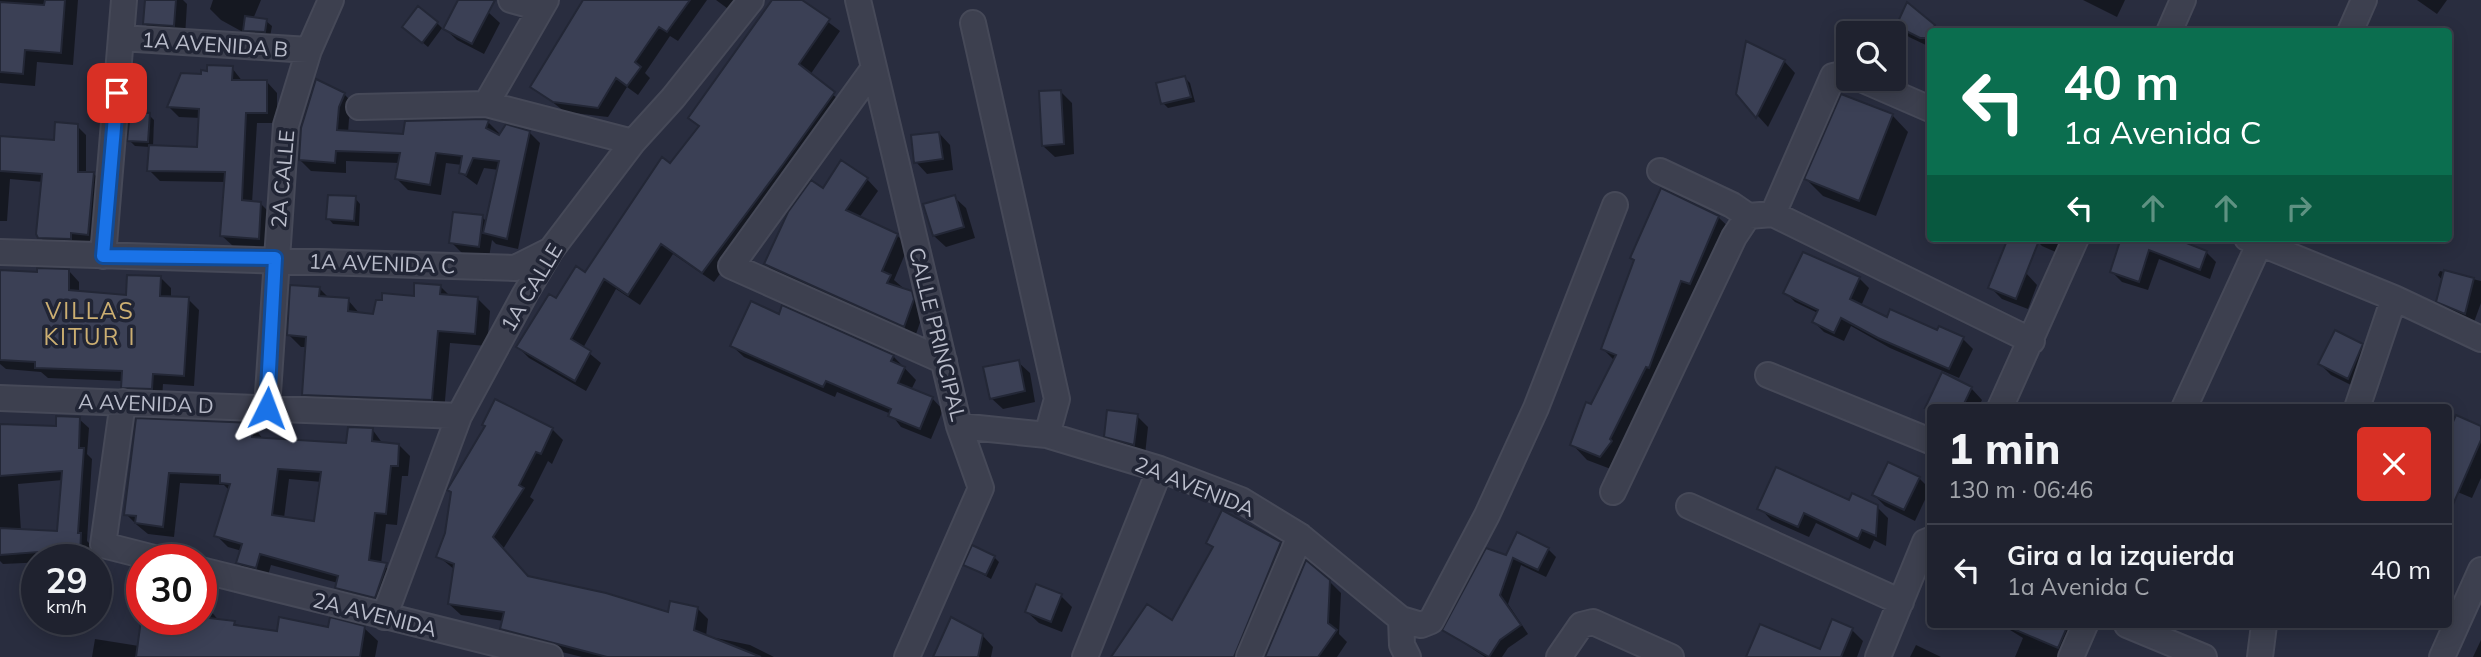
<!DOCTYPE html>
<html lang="es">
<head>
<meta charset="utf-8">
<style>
  body { margin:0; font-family:Mulish,sans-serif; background:#2c2f3b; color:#f1f3f6; height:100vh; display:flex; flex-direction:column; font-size:26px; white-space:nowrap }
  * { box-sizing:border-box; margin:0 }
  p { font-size:23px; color:#a1a4aa }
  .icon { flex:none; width:38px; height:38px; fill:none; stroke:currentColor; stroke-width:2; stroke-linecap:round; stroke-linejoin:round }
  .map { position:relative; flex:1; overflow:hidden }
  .panel { position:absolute; left:1927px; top:404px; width:525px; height:224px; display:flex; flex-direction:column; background:#1f222f; border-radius:7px; box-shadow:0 4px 18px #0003,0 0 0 2px #3c3f4b }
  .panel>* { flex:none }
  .hud { position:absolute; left:1927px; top:28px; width:525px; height:214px; border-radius:7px; box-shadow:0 4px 18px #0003,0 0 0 2px #3c3f4b; background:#0b6e4f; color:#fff; overflow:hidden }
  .controls { position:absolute; left:1836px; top:21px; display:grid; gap:14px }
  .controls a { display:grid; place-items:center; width:70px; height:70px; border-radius:7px; background:#1f222f; box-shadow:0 4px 18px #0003,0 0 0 2px #3c3f4b; font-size:35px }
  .speed { position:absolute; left:21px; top:544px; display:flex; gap:14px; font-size:35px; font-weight:700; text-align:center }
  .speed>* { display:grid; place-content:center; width:91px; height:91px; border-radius:50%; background:#1f222f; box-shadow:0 4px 18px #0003,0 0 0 2px #3c3f4b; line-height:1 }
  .speed small { font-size:18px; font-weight:400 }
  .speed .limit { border:10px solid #d22; background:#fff; color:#111 }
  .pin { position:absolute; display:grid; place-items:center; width:60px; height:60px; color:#fff; margin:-30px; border-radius:14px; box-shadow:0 4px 10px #0006 }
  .me { position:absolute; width:77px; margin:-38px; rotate:3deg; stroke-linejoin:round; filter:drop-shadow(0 0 5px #0008) }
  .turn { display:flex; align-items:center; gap:24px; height:147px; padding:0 21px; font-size:32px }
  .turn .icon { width:91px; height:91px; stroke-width:2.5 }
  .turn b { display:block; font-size:49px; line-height:60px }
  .lanes { display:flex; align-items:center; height:66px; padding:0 21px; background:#0003; justify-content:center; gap:35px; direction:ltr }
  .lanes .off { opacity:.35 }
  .round { display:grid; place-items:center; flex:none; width:74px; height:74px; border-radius:7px; background:#2c2f3b }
  .headline { display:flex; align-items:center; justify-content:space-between; height:119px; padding:0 21px }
  h1 { font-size:42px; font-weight:800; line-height:52px }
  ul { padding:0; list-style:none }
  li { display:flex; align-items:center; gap:21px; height:91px; padding:0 21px; border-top:2px solid #3c3f4b }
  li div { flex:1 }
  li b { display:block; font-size:26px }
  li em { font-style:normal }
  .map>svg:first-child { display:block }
  .shadow { fill:#0007; fill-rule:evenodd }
  .building { fill:#3b4055; stroke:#232736; stroke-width:2; fill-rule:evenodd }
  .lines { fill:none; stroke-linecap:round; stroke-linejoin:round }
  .street-casing { stroke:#464958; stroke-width:28 }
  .street { stroke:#3d404f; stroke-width:24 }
  .route-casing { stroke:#114b97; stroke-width:18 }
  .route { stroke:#1a73e8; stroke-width:12 }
  .labels { text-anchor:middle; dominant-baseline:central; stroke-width:7; stroke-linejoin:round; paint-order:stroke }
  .street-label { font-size:21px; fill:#b9bcca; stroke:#212535 }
  .neighbourhood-label { font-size:23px; letter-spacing:2px; fill:#ccaf72; stroke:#212535 }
</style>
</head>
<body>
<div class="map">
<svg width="2481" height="657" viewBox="0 0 2481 657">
  <rect width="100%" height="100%" fill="#292d3f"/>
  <path class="shadow" d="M0 0H78L73 65 37 62 35 86 0 83Z
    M146 0H183L187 4 185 37 156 35 145 24Z
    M213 0H261L253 19 266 21 272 26 270 37 250 36 221 20 210 9Z
    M460 0 488 12 500 23 484 54 457 40 445 29Z
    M587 0H707L678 41 670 36 645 73 650 78 638 95 627 87 608 117 565 112 532 86Z
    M716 0H738L731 11Z
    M773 0H799L840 31 810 75 845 105 714 282 673 254 640 305 616 289 583 348 601 363 586 391 529 358 518 347 557 300 585 274 700 128 690 118Z
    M2083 0H2125L2117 17Z
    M2417 0H2447L2437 14Z
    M437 23 442 28 428 47 410 32Z
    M1898 26H1933L1939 32H1930V47L1909 37Z
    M1784 61 1795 73 1768 127 1738 94Z
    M232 68 243 82H267L277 93V123H257L252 203 261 204 271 214 269 249 233 246 222 236 226 182 160 181 149 170 150 147 135 146 129 140 149 115 154 120 153 147 199 149 201 118 179 117 169 107 203 76Z
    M1185 78 1190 83 1195 102 1168 108 1163 103Z
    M317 82 344 94 355 105 349 119 348 133 404 136 488 122 501 135 529 132 540 143 518 249 496 244 492 240 489 257 462 253 451 242 482 217 487 222 499 170 484 168 477 185 461 173 462 165 446 163 441 195 408 190 397 179 400 163 346 161V173L311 171 300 160Z
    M1061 92 1072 103 1074 154 1055 157 1043 146Z
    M1892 115 1908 132 1876 216 1823 196 1806 179Z
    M77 126 86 135V174H94L103 183 97 243 79 242V248L49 247 40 237 43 182 10 179 7 221H0V137L56 142Z
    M939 133 950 145 953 170 927 174 916 162Z
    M867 179 878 191 859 218 897 235 908 247 894 280 923 305 924 311 915 337 777 275 766 264 823 190Z
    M954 197 966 208 975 238 946 247 934 236Z
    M355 198 360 204 359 226 333 224 328 218Z
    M1718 217 1734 232 1616 471 1587 460 1572 444 1615 361 1603 349Z
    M2034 238H2081L2067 257 2042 246Z
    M2124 238H2169L2206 252 2216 262 2210 279 2159 259 2148 290 2122 282 2112 272Z
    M69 271 79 282V293L128 297 161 278 171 288V298L188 299 199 310 194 386 163 384 162 399 134 398 123 387V381L48 378 41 372 6 369 0 364V272L38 274Z
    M2440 271 2481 281V303L2474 322 2448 310 2438 301 2443 281 2438 275Z
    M2026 273 2037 285 2028 309 2002 299 1990 287Z
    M1859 278 1869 288 1861 306 1888 319 1963 339 1973 349 1959 378 1890 348 1851 326 1844 341 1824 332 1814 322 1818 313 1795 302 1785 292Z
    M440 286 450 296 477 298 490 311 487 346 450 343 444 412 316 407 304 394 307 347H301L289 335 319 288 329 298 348 300 360 314 375 316Z
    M780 317 893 356 916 380 911 390 932 398 943 410 931 439 901 427 891 414 837 392 835 397 744 357 732 346Z
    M2362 345 2373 357 2359 389 2331 375 2320 364Z
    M1018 362 1030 373 1035 402 1003 409 991 398Z
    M1971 388 1982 400 1978 408H1931Z
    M1137 416 1148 427 1145 455 1117 447 1106 436Z
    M79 419 89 428 87 454 92 459 87 541 90 544 89 560 3 564 0 561V425L58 428ZM63 480 59 533 21 531 18 484Z
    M137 420 252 425 263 439 348 444 372 429 383 444 399 445 410 456 408 476H402L397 525 386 524 381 564 397 575 386 608 348 599 337 588 338 583 271 565 267 579 249 574 238 563 242 551 228 547 216 535 230 491 224 485 180 483 174 537 148 534 137 525 126 514ZM289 479 322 482 315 523 284 518Z
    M2481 428V478L2472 498 2448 488Z
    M552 429 563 440 552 464 548 461 530 497 534 500 503 549 529 578 669 615 697 608 708 619 706 636 750 645 774 657H582L513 640 502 629 504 621 461 615 449 604 455 570 438 556Z
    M1919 478 1930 489 1915 521 1885 506 1874 495Z
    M1850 502 1877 507 1888 518 1886 546 1874 540 1870 549 1816 523 1809 537 1771 520 1760 508Z
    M1208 543H1280L1292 555 1250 657H1114L1173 623 1214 548Z
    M1548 549 1556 557 1546 577 1521 565 1508 604 1528 634 1508 648 1502 657H1485L1444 630 1507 557Z
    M994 557 999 562 991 579 966 565Z
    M1329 581 1341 593 1339 634 1347 642 1337 657H1266Z
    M1061 596 1072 607 1062 632 1039 623 1027 612Z
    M201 604 206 605 219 621 278 633 364 628 378 641 375 657H92L95 639 139 646 142 620H201Z
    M2002 625H2084L2064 657H2015L2023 638Z
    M1852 630 1863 641 1857 657H1749L1820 651Z
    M982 635 993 647 991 657H934Z
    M2481 640V657H2473Z
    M1916 645 1941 657H1910Z"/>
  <path class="building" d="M45 0H65L61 53 25 50 23 74 0 72V2L44 5Z
    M145 0H176L174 26 143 24Z
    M458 0H495L472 44 443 29Z
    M583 0H690L667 32 659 27 635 62 641 67 627 86 616 78 598 108 553 102 530 87Z
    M772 0H802L830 19 799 64 835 92 784 163 702 273 661 244 628 295 604 279 571 339 591 351 575 381 516 347 549 294 556 298 576 266 585 272 662 157 670 163 699 126 688 118Z
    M1907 2 1935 25 1929 38H1920L1896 26Z
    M418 6 438 22 422 43 402 27Z
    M245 16 267 19 265 32 243 31Z
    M1746 41 1785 60 1756 118 1736 94Z
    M207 65 233 66 232 80H267V113H246L242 200 261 202 259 239 220 236 225 172 147 171 149 145 197 147 199 109 167 107 181 73 201 74V70L207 71Z
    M1185 76 1191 97 1161 104 1156 83Z
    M316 79 345 93 339 107 337 130 403 134 405 121 484 119 489 120 486 128 499 135 506 124 530 131 507 239 483 233 499 161 473 158 466 175 459 173 462 156 436 153 430 185 395 179 400 153 336 151 335 163 299 160 301 128Z
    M1061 90 1064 144 1042 146 1039 91Z
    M1841 94 1893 114 1859 201 1804 179Z
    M130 112 150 113 148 142 127 141Z
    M55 122 78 124V172H94L88 235 71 233V239L38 238 36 234 42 174 0 171V136L54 140Z
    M939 132 943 159 914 163 911 135Z
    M841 160 868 178 846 210 898 234 882 271 891 275 887 283 912 291 914 299 904 327 764 264 788 212 811 180 823 188Z
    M1661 188 1719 216 1690 284 1681 281 1649 368 1646 367 1610 439 1612 441 1600 457 1570 445 1586 402 1591 404 1616 355 1601 349 1634 260 1630 258Z
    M328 195 356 196 354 221 326 219Z
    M955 195 964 227 933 236 923 204Z
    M453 212 483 215 479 247 449 243Z
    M2008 238H2040L2016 299 1988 288Z
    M2121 238H2174L2207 251 2200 270 2149 250 2139 282 2110 272Z
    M1803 252 1860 277 1850 299 1887 317 1890 309 1937 330 1939 326 1964 337 1949 369 1878 338 1841 318 1834 333 1812 322 1818 310 1783 293Z
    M37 268 69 269V290L126 295 127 275 161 276 160 296 189 297 184 376 153 374 152 389 121 388 122 371 35 368V362L0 360V270L37 272Z
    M2444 270 2474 278 2465 314 2436 302Z
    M414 283 441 285 440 294 478 297 475 334 438 331 432 400 302 395 306 337 287 335 290 285 320 287 319 296 349 298 348 311 373 314 376 300H382V293L414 296Z
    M751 301 779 314 782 305 894 355 891 361 905 367 898 383 933 397 920 429 888 416 891 409 826 381 823 387 730 346Z
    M2335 330 2363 344 2348 379 2318 364Z
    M1019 360 1025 391 990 399 983 367Z
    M1942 372 1972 387 1962 408H1925Z
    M495 399 553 428 541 454 536 452 519 485 524 488 493 537 528 576 606 593 668 612 670 601 698 607 694 630 761 657H607L500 629 504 612 448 604 454 564 436 557 445 533 451 492 447 490 485 426 482 425Z
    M1107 410 1138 414 1134 445 1104 437Z
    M2456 415 2481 426V440L2448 516V433Z
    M56 416 80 417 79 448H84L78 533H81L80 558 37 556 38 552 0 555V528L57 531 62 471 0 476V424L56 426Z
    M136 418 253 423 252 437 346 443 348 427 373 428 372 441 399 444 398 466H391L386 514 375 513 369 560 387 563 375 598 335 588 338 576 260 554 256 568 236 563 242 544 214 536 230 484 220 483V475L169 473 163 527 135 523 136 516 124 515ZM278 469 321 472 314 521 272 515Z
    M1888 462 1920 477 1904 510 1872 495Z
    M1776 467 1849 500 1852 493 1878 505 1876 536 1862 530 1858 539 1804 513 1798 527 1757 509Z
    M1222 510 1281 542 1234 657H1111L1147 604 1172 620 1213 547 1206 543Z
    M1517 532 1549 548 1538 570 1513 558 1500 595 1521 625 1500 640 1489 657 1442 630 1486 548 1506 555Z
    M972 545 995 556 986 575 963 565Z
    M1306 560 1330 580 1328 623 1337 630 1318 657H1265Z
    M1036 584 1062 594 1051 622 1025 612Z
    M201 617 235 621 234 625 277 631 279 617 328 627 330 617 365 626 360 657H136L141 620Z
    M951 617 983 634 978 657H933Z
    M1832 619 1853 628 1841 657H1746L1760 624 1820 649Z
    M2004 625H2068L2058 648Z"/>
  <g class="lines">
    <g class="street-casing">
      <path id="street" d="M511 0 540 8
        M858 0 959 426 981 488 907 657
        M973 23 1057 399 1047 435
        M2169 32 2183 0
        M2350 32 2364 0
        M121 38 309 50
        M874 68 731 266 944 361
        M1861 79 1930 109
        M486 104 546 0
        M359 107 486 104 633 142
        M1660 171 1732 205 1748 216 1773 214 2032 341
        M1773 214 1833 76 1848 73
        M2247 238 2394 298 2481 339
        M0 252 515 268 551 250
        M103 256 124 0
        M1768 375 1930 441
        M0 398 459 416
        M123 402 103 545 162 560
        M267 408 286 125 309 50 331 0
        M2000 408 2076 238
        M2184 408 2262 238
        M2357 408 2394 298
        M959 426 1047 435 1160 469 1241 500 1300 536 1401 619 1402 645 1408 657
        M1613 492 1734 237 1748 216
        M1689 506 1901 602
        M201 570 550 657
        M384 617 459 416 525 294 551 250 633 142 673 98 751 0
        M1401 619 1421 625 1431 621 1487 515 1536 408 1615 205
        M2127 625 2204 657
        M1085 657 1160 469
        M1249 657 1300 536
        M1559 657 1581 625 1593 622 1671 657
        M1878 657 1925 542 1930 540
        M2071 657 2085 625
        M2260 657 2264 625
        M2442 657 2481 570"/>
    </g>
    <use href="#street" class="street"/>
  </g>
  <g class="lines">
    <g class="route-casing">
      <path id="route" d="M117 93 103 256 275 258 267 408"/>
    </g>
    <use href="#route" class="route"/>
  </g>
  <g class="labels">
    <g class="street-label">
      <text transform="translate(215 44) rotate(4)">1A AVENIDA B</text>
      <text transform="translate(282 179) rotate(-85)">2A CALLE</text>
      <text transform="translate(382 263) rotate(2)">1A AVENIDA C</text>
      <text transform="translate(531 287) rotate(-59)">1A CALLE</text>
      <text transform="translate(938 334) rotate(76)">CALLE PRINCIPAL</text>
      <text transform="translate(146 403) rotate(2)">A AVENIDA D</text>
      <text transform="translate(1195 486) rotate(22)">2A AVENIDA</text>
      <text transform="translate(375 614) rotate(14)">2A AVENIDA</text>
    </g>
    <g class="neighbourhood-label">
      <text x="90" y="310">VILLAS<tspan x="90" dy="26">KITUR I</tspan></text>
    </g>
  </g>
</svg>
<div class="controls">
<a><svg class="icon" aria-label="search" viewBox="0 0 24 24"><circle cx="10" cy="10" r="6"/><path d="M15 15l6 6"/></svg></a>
</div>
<div class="speed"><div>29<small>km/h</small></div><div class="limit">30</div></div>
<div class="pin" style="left:117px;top:93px;background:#d93025"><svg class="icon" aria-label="arrive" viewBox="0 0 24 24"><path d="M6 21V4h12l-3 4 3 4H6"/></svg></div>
<svg class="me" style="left:267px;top:408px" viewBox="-20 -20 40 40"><path d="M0-17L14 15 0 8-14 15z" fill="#1a73e8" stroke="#fff" stroke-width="4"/></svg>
<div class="hud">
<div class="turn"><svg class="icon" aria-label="left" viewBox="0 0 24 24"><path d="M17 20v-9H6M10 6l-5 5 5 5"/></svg><div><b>40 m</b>1a Avenida C</div></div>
<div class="lanes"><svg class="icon" aria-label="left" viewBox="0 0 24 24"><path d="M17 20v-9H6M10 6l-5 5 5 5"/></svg><svg class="icon off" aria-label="ahead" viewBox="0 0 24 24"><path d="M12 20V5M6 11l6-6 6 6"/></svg><svg class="icon off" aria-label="ahead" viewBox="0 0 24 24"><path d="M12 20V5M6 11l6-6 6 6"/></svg><svg class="icon off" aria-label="right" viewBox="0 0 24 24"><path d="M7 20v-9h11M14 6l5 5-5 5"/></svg></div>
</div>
<section class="panel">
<div class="headline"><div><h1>1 min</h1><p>130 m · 06:46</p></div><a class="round" style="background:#d93025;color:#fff"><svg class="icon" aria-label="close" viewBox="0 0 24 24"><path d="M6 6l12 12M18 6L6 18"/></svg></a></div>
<ul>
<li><svg class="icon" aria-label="left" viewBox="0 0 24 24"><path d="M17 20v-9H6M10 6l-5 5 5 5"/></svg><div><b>Gira a la izquierda</b><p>1a Avenida C</p></div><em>40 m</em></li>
</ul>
</section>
</div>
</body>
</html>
